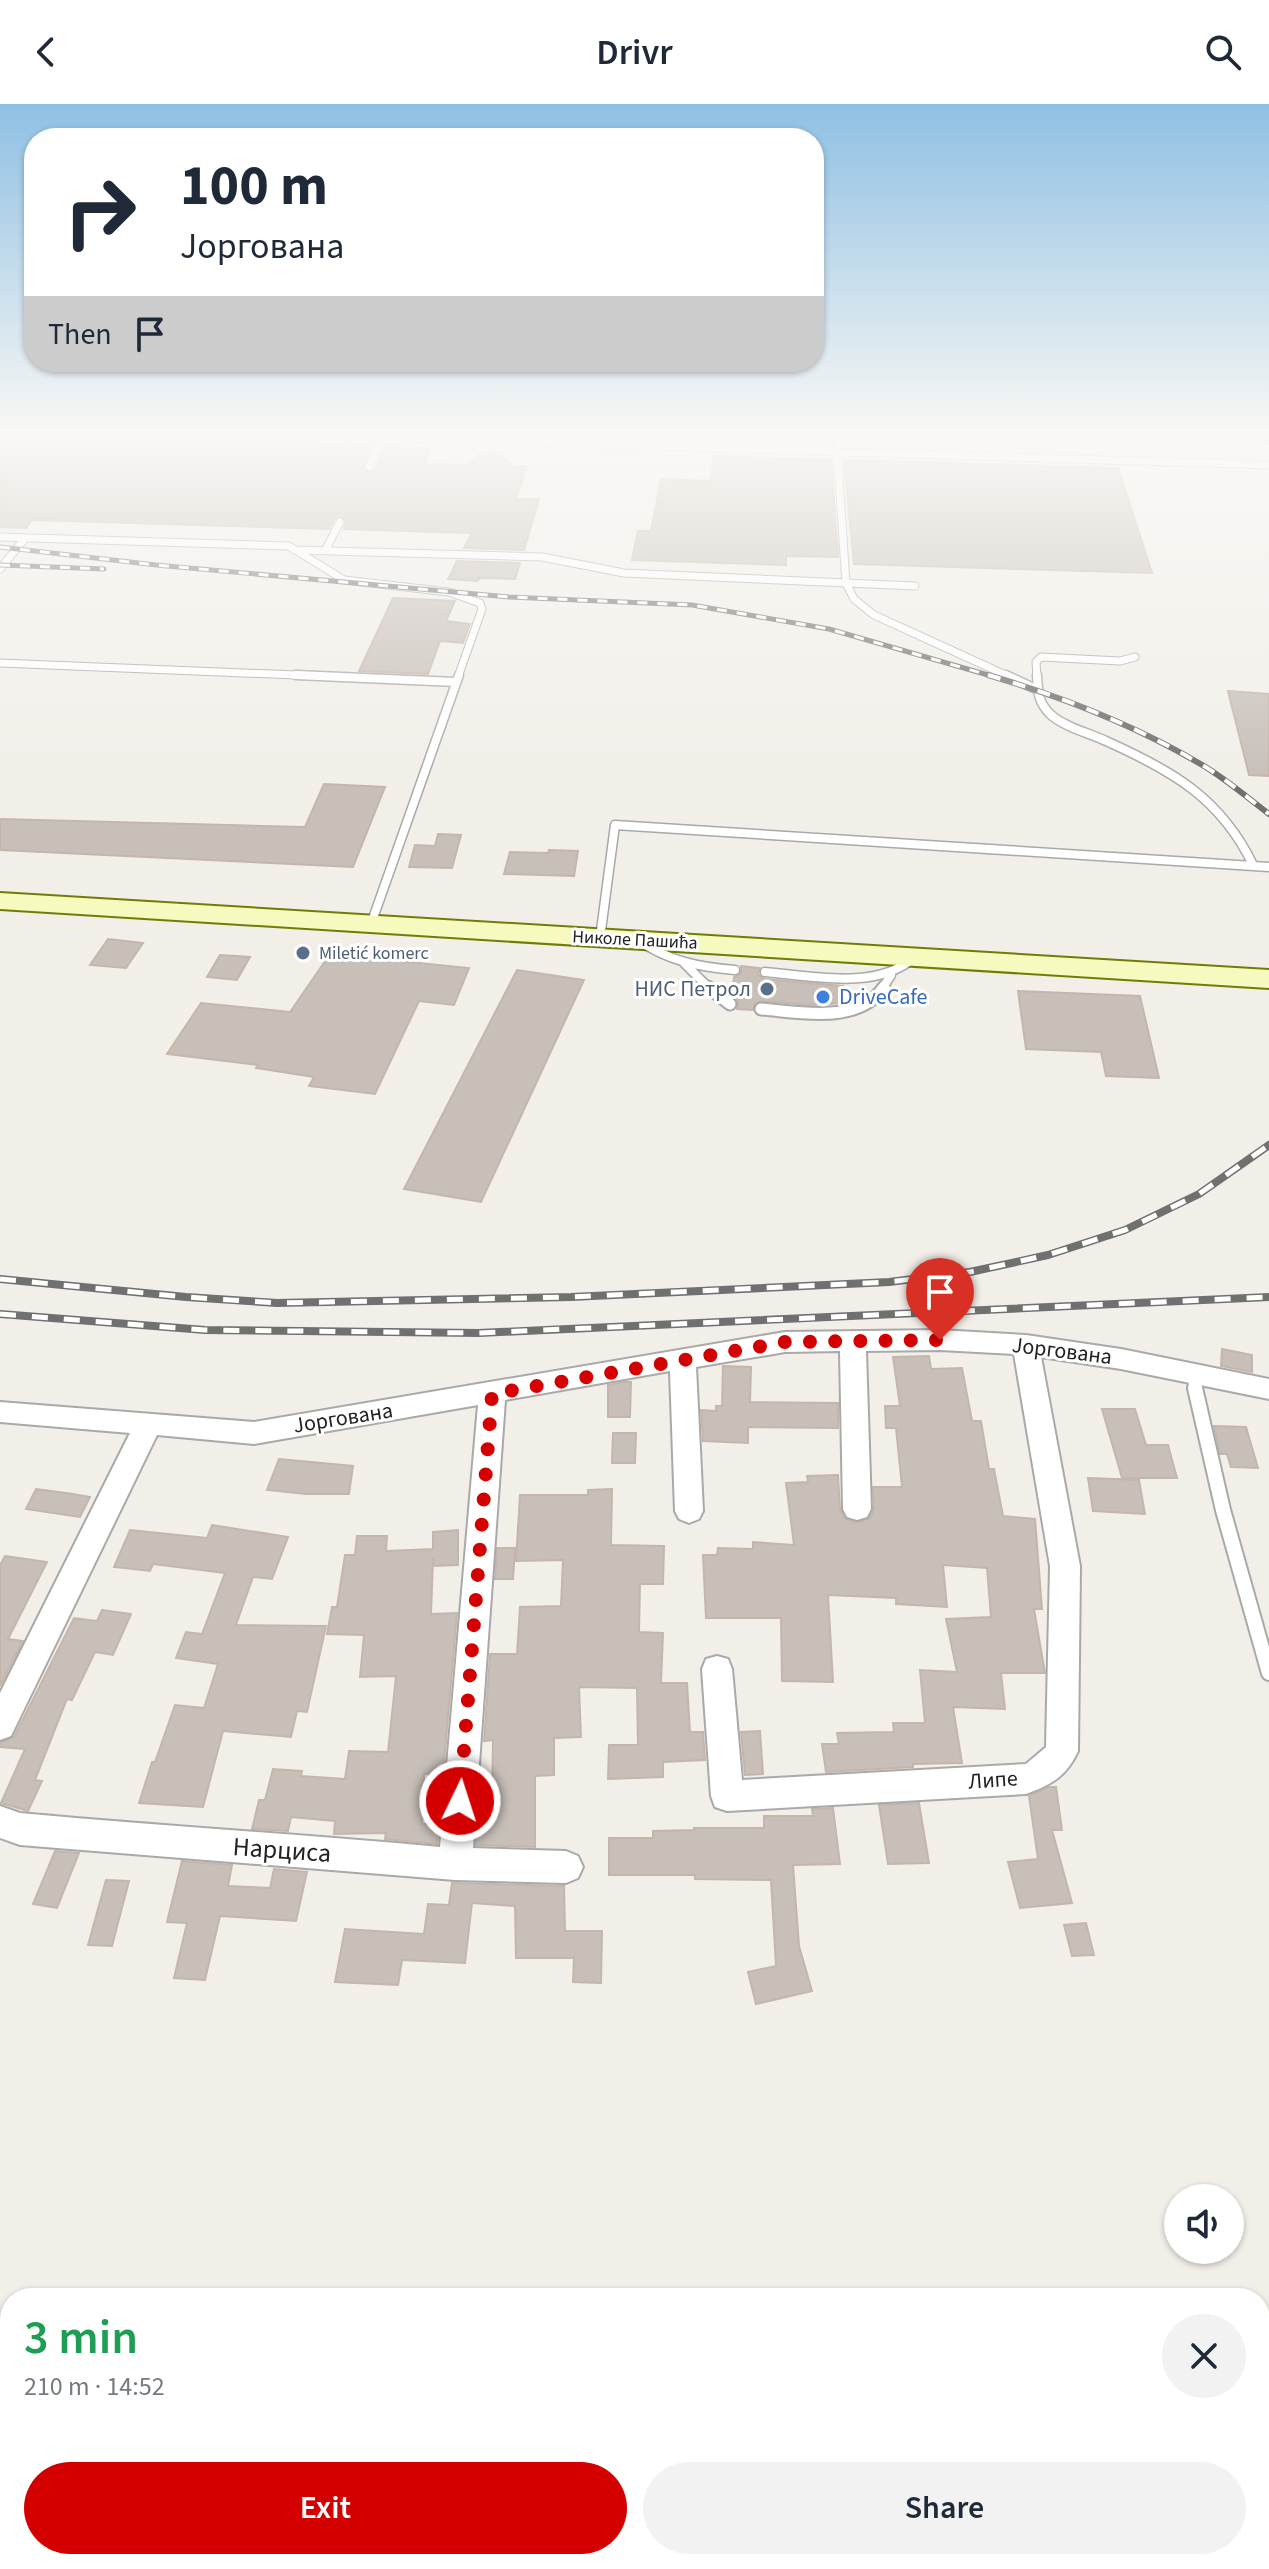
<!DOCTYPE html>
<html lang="en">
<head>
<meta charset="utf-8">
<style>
  body { margin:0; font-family:"Source Sans 3",sans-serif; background:#f2f2f3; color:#1f2937; height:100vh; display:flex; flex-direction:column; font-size:30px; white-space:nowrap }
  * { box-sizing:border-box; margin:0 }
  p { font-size:26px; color:#747a83 }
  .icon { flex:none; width:44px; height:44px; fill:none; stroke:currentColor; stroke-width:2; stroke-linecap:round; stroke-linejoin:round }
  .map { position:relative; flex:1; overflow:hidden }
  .drawer { position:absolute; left:0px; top:2184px; width:1270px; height:282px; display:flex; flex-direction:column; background:#fff; border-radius:32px 32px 0 0; box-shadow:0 2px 6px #0004 }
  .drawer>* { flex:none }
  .hud { position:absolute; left:24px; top:24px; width:800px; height:244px; border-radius:32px; box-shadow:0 2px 6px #0004; background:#fff; color:#1f2937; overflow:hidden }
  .buttons { position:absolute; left:1164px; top:2080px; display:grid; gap:16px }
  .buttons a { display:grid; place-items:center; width:80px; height:80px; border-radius:50%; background:#fff; box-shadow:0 2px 6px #0004; font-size:40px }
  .pin { position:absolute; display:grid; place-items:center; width:68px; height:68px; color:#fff; margin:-82px -34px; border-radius:50% 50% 50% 0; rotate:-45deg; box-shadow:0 0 8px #0007 }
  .pin .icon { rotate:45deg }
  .me { position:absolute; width:88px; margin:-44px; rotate:4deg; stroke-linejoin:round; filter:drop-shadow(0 0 6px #0008) }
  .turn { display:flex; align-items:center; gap:28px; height:168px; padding:0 24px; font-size:36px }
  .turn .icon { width:104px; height:104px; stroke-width:2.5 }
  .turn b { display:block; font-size:56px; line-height:68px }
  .then { display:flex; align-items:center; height:76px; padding:0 24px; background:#0003; gap:16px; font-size:30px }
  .round { display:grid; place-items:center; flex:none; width:84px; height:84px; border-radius:42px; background:#f2f2f3 }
  .head { display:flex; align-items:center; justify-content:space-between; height:136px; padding:0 24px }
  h1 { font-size:48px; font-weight:600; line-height:60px; color:#1e9e55 }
  .button { display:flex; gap:16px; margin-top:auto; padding:16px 24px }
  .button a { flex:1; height:92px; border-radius:48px; background:#d40000; color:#fff; font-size:32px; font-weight:600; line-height:92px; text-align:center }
  .button a+a { background:#f2f2f3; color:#1f2937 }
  header { display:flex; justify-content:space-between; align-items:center; height:104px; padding:0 24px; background:#fff; font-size:36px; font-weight:600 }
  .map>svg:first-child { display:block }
  .building { fill:#c7bfb8; stroke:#c4b6ab; stroke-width:2 }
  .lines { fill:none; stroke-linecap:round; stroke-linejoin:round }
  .lane-far3-casing { stroke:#a9a9a9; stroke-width:9 }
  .lane-far2-casing { stroke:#a9a9a9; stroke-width:11 }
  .lane-far1-casing { stroke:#a9a9a9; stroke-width:15 }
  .lane-casing { stroke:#a9a9a9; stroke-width:18 }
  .street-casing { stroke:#a9a9a9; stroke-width:4 }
  .secondary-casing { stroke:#707d05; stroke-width:4 }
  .lane-far3 { stroke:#fff; stroke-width:7 }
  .lane-far2 { stroke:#fff; stroke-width:8 }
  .lane-far1 { stroke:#fff; stroke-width:11 }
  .lane { stroke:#fff; stroke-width:14 }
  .street { fill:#fff; fill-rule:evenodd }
  .secondary { fill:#f7fabf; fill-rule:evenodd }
  .rail-far2-casing { stroke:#707070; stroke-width:5 }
  .rail-far1-casing { stroke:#707070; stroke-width:6 }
  .rail-casing { stroke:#707070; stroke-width:8 }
  .rail-far2 { stroke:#fff; stroke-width:3; stroke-dasharray:10; stroke-linecap:butt }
  .rail-far1 { stroke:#fff; stroke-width:4; stroke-dasharray:13; stroke-linecap:butt }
  .rail { stroke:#fff; stroke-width:5; stroke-dasharray:16; stroke-linecap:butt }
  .route { stroke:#d40000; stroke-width:14; stroke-dasharray:0 25.2 }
  .service-dot { fill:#5c6f8a; stroke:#fff; stroke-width:3 }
  .shop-dot { fill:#3f7fe0; stroke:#fff; stroke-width:3 }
  .labels { text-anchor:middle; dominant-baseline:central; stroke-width:6; stroke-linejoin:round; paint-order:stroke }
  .far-street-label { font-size:18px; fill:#222; stroke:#fff }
  .far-service-label { font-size:18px; fill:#4e5e75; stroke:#fff; text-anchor:start }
  .service-label { font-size:22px; fill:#4e5e75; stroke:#fff; text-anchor:end }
  .shop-label { font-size:22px; fill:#366cbe; stroke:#fff; text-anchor:start }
  .street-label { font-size:22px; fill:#222; stroke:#fff }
  .near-street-label { font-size:26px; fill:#222; stroke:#fff }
</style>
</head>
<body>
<header><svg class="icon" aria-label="back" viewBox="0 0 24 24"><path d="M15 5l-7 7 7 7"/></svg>Drivr<svg class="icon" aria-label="search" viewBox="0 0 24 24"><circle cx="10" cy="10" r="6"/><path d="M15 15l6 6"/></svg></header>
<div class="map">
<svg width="1269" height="2465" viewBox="0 0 1269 2465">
  <rect width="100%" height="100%" fill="#f2efe9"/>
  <path class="building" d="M0 330 369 340 368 342 372 343 363 363 369 369 375 366 387 343 431 344 424 360 468 361 480 350 495 348 500 349 513 362H527L516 395H539L524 446 464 444 472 429 344 425 346 417 340 412 335 414 329 425 32 416 26 424 0 423Z
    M714 352 831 356 838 453 786 452V461L632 456 638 427H651L661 375 710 377Z
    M844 356 1118 364 1152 469 854 460Z
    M457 457 520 459 515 475 479 474 478 477 448 475Z
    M393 494 455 497 446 517 470 520 463 539 440 537 428 570 359 567Z
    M1228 587 1269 590V672L1249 671Z
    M324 680 385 683 353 763 0 746V715L305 723Z
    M438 730 461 731 452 764 409 763 415 741 435 742Z
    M549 746 578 747 574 772 504 770 510 748 548 749Z
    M108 835 143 839 126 864 90 861Z
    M330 850 469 864 454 901 419 897 375 990 309 982 314 973 256 964 258 961 167 950 201 899 290 908Z
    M220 851 250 853 237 876 207 873Z
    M741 862 760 864 758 870 764 875 843 882 842 899 810 901 761 897 755 900 753 906 737 905 738 898 732 891 734 873 741 869Z
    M517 866 584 876 481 1098 404 1085Z
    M1018 887 1140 892 1159 974 1106 972 1101 948 1026 945Z
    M1222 1245 1252 1251V1268L1221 1262Z
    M929 1252 931 1265 962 1264 972 1317H981L989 1365H994L1003 1412 1035 1415 1042 1505H1034L1045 1569H1001L1005 1605 953 1603 962 1659 913 1660V1663L826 1668 822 1640H839L837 1629 894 1628 893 1619H925L920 1566 957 1568 946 1515 991 1513 987 1464 943 1461 947 1503 896 1500V1494L828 1491 833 1578 782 1577 781 1514H706L703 1451H717L718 1444 753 1445V1438L794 1441 786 1379 808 1378 807 1372 838 1371 840 1405 844 1414 856 1419 870 1414 874 1405 873 1383H902L896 1324H886L885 1302H900L893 1253Z
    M723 1262 751 1263 750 1298 838 1299V1324L748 1323V1339L703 1337 701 1306 716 1307V1302H722Z
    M624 1278H631L630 1313H608V1281Z
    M1102 1305H1135L1146 1341H1168L1177 1374H1122Z
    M1214 1322 1246 1323 1258 1364 1231 1363 1227 1350H1220Z
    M613 1329H636L635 1359H612Z
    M279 1355 353 1362 349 1390H306L267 1386Z
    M1088 1374 1139 1376 1145 1410 1093 1407Z
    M36 1385 73 1390 90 1393 80 1413 26 1405Z
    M612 1385 611 1441 664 1442 663 1480H640L639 1528 663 1529 661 1579H687L690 1628H703L705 1656 663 1658V1673L608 1675 609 1641H638L637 1584 579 1583 581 1633 554 1634V1671L535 1672V1743L476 1741 480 1693 492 1692 493 1636 484 1637 490 1550H517L520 1503 561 1502 563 1456 516 1457 520 1391H588V1386Z
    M212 1421 288 1433 272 1475 253 1473 236 1521 326 1522 307 1608 297 1607 291 1633 223 1627 203 1703 139 1699 152 1658H155L175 1601 204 1604 218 1560 176 1554 186 1528 202 1530 225 1469 153 1460 150 1467 114 1463 130 1426 207 1434Z
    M458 1426V1461L433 1462V1454L431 1510 457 1509 443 1670H424L422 1720 439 1719 437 1740 385 1735 386 1729 334 1730 335 1717 291 1713 288 1727 252 1725 259 1696H265L273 1665 302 1667 301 1672 345 1675 349 1647 388 1648 396 1572 360 1573 364 1531 327 1530 332 1503H337L345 1451H355L357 1432H387L386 1447 433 1445V1428Z
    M497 1444H515L513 1475H495Z
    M5 1452 47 1458 8 1535 23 1537 0 1582V1461Z
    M102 1506 131 1510 113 1551 95 1548 72 1596 67 1595 35 1676 42 1677 28 1707 1 1699 25 1645 0 1643V1639L14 1633 74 1514 97 1517Z
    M760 1627 763 1670 745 1671 741 1628Z
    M1049 1683H1056L1062 1726H1052L1072 1799 1020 1804 1008 1758 1038 1755 1029 1692Z
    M919 1699 929 1759 888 1760 879 1701Z
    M833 1704 840 1760 793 1761 799 1842 812 1887 756 1900 748 1868 776 1862 771 1776 695 1775V1771H609V1734H653V1727L694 1726V1724H764V1712H813L812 1705Z
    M55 1747 79 1749 57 1804 33 1800Z
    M182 1757 232 1761 228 1782 270 1784 274 1765 307 1768 296 1817 220 1812 205 1876 174 1874 187 1819 167 1818Z
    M106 1776 129 1777 112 1842 88 1841Z
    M452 1779 564 1782 565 1827H602L601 1879 573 1878 574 1854H516L515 1802 472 1799 465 1859 402 1856 398 1881 335 1878 345 1825 424 1830 428 1800 449 1801Z
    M1086 1819 1094 1851 1072 1852 1064 1821Z"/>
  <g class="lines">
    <g class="lane-far3-casing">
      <path id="lane-far3" d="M269 330 1269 361
        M836 330 846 479 854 495 874 511 1010 573
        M949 330 971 335 1002 349
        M369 363 384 334
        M0 433 289 442 344 476 449 488 480 499 482 505 458 573
        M295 446 542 453 624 469 915 482
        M325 447 340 418
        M0 465 25 434
        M0 559 344 573
        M1037 573 1036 558 1041 553 1120 557 1135 553"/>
    </g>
    <g class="lane-far2-casing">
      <path id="lane-far2" d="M296 571 456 578
        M1006 571 1038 586
        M1037 571C1038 588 1038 598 1050 610 1064 623 1089 629 1106 637 1171 666 1221 694 1253 761
        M371 820 459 571
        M600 834 615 721 1269 763
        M638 836C668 857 699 863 735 866
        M684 859 710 885
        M765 868C812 872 876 887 915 853
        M882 885 891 871"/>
    </g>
    <g class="lane-far1-casing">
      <path id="lane-far1" d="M708 883 730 900
        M761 905C800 908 858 921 884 883
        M1192 1270 1196 1286"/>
    </g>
    <g class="lane-casing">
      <path id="lane" d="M1195 1284 1223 1406 1269 1569"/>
    </g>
    <g class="street-casing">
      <path id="street" d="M940 1226 1026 1231 1121 1245 1269 1275V1295L1121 1265 1041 1253 1080 1462 1078 1647C1067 1672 1051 1681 1026 1690L727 1707 715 1703 711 1692 702 1565 706 1555 717 1552 728 1555 732 1565 742 1676 1026 1660 1046 1643 1050 1462 1014 1250 940 1246 866 1247 871 1405 867 1413 857 1416 847 1413 843 1405 840 1247 785 1248 696 1263 703 1407 699 1415 689 1419 679 1415 675 1407 670 1267 505 1296 473 1744 566 1747 578 1752 583 1763 578 1774 566 1779 455 1776 20 1741 0 1734V1702L20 1709C160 1722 300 1730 440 1743L478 1301 254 1340 157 1331 11 1632 0 1636V1589L130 1329 0 1318V1298L254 1318 785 1228Z"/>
    </g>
    <g class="secondary-casing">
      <path id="secondary" d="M1256 330H1269V336L1258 334Z
        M0 789 1269 866V884L0 805Z"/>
    </g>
    <use href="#lane-far3" class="lane-far3"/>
    <use href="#lane-far2" class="lane-far2"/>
    <use href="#lane-far1" class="lane-far1"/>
    <use href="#lane" class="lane"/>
    <use href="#street" class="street"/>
    <use href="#secondary" class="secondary"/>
    <g class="rail-far2-casing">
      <path id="rail-far2" d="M0 443 156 461 509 493 692 501 829 525 995 573
        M0 461 104 465"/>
    </g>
    <g class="rail-far1-casing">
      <path id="rail-far1" d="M988 571C1063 593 1137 622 1204 662 1227 676 1248 694 1269 710"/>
    </g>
    <g class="rail-casing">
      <path id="rail" d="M0 1175 186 1193 277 1199 571 1193 889 1178 970 1168 1048 1151 1125 1126 1199 1090 1269 1041
        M0 1210 205 1226 479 1229 1269 1193"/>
    </g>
    <use href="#rail-far2" class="rail-far2"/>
    <use href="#rail-far1" class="rail-far1"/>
    <use href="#rail" class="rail"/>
  </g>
  <linearGradient id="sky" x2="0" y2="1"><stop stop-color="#8fc0e4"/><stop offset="0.49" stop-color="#f9f8f5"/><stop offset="1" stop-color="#f9f8f5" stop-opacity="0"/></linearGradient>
  <rect width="1269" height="675" fill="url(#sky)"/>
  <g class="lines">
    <path class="route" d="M460 1697 492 1290 785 1238 940 1236"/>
  </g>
  <g class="service-dot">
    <circle cx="303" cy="849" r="8"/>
    <circle cx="767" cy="885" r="8"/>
  </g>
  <circle class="shop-dot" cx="823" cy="893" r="8"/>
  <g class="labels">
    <g class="far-street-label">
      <text transform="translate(635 836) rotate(3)">Николе Пашића</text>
    </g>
    <g class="far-service-label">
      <text x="319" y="849">Miletić komerc</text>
    </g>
    <g class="service-label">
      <text x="751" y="885">НИС Петрол</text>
    </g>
    <g class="shop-label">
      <text x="839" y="893">DriveCafe</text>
    </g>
    <g class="street-label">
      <text transform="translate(1062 1247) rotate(7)">Јоргована</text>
      <text transform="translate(343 1314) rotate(-9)">Јоргована</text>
      <text transform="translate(993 1676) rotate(-4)">Липе</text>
    </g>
    <g class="near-street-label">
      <text transform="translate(282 1746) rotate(4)">Нарциса</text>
    </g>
  </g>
</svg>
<div class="buttons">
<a><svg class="icon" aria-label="sound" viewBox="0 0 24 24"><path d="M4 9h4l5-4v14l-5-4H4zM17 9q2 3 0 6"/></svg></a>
</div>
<div class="pin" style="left:940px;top:1236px;background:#d93025"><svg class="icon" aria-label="arrive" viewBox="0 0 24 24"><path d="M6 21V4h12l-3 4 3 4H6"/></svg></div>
<svg class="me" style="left:460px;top:1697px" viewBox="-20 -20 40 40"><circle r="17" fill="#d40000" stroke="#fff" stroke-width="3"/><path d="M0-11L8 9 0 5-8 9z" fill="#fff"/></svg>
<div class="hud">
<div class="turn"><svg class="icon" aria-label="right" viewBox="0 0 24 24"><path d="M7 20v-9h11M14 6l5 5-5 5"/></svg><div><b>100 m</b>Јоргована</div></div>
<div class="then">Then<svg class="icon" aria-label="arrive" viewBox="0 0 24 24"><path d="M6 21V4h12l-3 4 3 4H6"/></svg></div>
</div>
<section class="drawer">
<div class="head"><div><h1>3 min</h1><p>210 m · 14:52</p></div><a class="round"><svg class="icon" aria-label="close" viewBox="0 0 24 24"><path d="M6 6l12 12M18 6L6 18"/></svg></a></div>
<div class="button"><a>Exit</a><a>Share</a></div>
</section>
</div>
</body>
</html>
